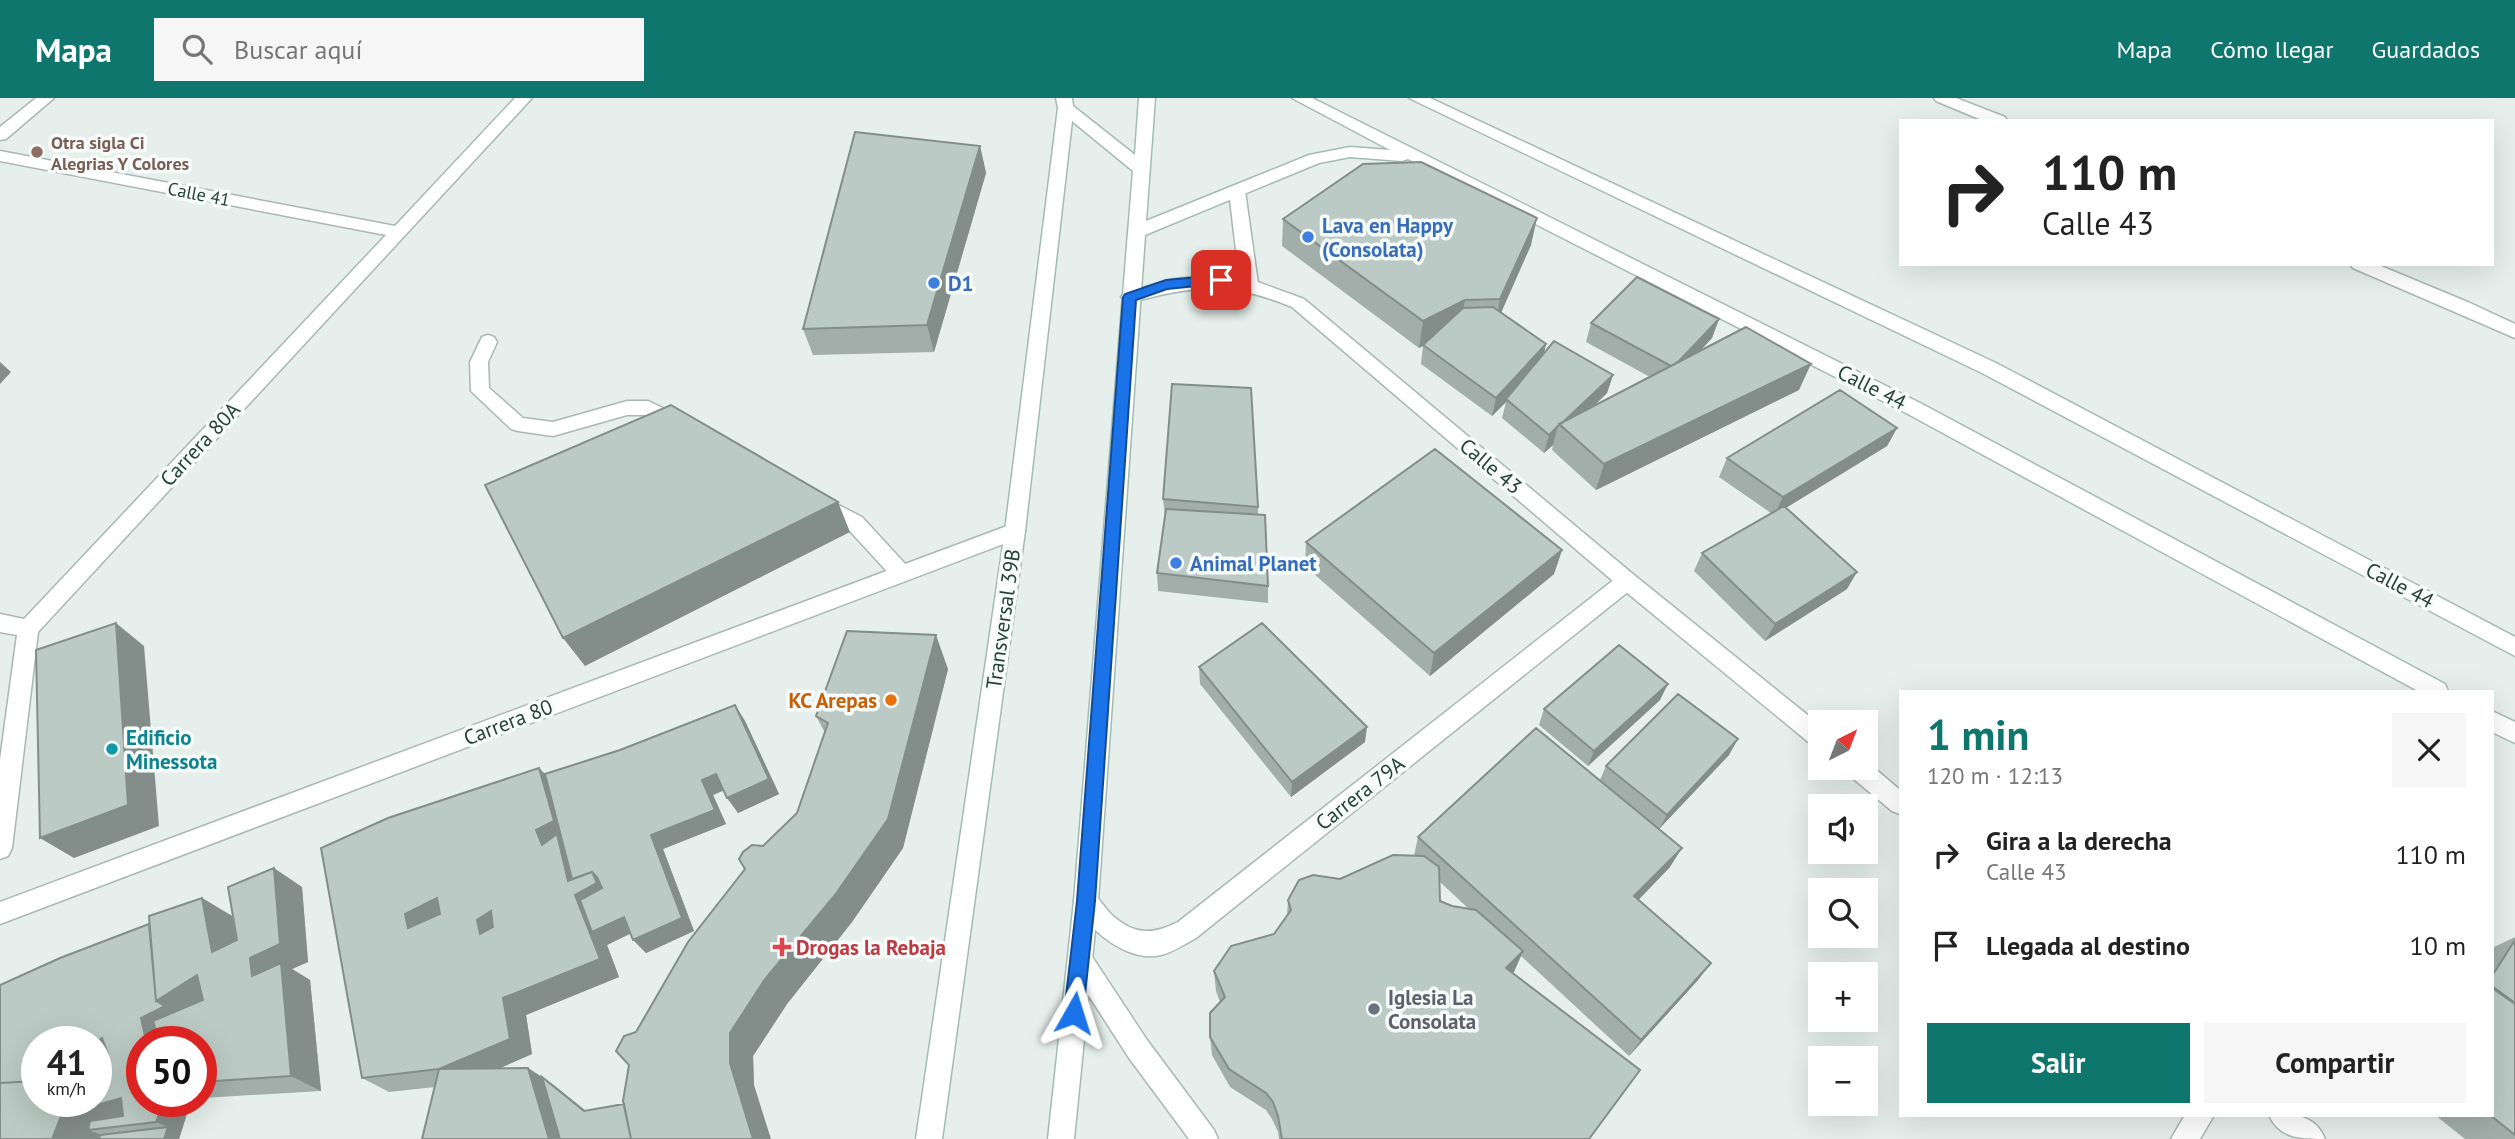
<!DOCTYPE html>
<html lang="es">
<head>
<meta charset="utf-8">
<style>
  body { margin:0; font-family:"PT Sans",sans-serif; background:#f6f6f6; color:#222; height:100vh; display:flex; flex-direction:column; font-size:26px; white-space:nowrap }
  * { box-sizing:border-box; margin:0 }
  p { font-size:23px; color:#767676 }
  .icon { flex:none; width:38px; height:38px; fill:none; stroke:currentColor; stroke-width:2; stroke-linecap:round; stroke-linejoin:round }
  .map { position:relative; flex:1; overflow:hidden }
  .panel { position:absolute; left:1899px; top:592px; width:595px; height:427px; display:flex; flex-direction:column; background:#fff; border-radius:0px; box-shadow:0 7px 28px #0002 }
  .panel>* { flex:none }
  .banner { position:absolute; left:1899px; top:21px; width:595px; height:147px; border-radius:0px; box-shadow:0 7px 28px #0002; background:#fff; color:#222; overflow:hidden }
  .needle { width:46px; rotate:42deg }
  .buttons { position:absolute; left:1808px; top:612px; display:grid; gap:14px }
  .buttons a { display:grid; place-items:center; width:70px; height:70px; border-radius:0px; background:#fff; box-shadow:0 7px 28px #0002; font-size:35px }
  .speed { position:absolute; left:21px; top:928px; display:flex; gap:14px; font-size:35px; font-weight:700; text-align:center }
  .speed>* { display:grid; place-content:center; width:91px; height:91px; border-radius:50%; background:#fff; box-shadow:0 7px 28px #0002; line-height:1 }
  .speed small { font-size:18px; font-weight:400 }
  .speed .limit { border:10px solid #d22; background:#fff; color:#111 }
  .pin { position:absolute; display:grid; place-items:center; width:60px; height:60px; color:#fff; margin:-30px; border-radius:14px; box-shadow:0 4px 10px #0006 }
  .me { position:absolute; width:77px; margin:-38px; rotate:6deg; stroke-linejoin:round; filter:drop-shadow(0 0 5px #0008) }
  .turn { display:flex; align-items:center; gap:24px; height:147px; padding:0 28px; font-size:32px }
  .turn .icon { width:91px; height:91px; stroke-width:2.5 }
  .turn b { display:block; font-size:49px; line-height:60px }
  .round { display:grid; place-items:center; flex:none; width:74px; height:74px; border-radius:0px; background:#f6f6f6 }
  .overview { display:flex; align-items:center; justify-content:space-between; height:119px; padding:0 28px }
  h1 { font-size:42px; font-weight:700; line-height:52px; color:#0f766e }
  .action { display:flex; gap:14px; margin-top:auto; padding:14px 28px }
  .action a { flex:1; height:80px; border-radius:0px; background:#0f766e; color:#fff; font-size:28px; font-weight:700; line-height:80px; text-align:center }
  .action a+a { background:#f6f6f6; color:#222 }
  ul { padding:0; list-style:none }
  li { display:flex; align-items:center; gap:21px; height:91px; padding:0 28px }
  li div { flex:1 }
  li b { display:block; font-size:26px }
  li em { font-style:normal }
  header { display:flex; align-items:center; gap:42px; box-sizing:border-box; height:98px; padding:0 35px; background:#0f766e; color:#fff }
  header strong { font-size:33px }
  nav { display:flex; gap:38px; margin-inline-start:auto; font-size:24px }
  .search { width:490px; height:63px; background:#f6f6f6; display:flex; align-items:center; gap:18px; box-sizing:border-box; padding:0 24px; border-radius:0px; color:#767676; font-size:26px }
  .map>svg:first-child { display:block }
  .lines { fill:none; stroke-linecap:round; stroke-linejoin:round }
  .service-casing { stroke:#a8b8b2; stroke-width:3 }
  .minor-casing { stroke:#a8b8b2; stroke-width:3 }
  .tertiary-casing { stroke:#a8b8b2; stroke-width:3 }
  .secondary-casing { stroke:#a4bbb3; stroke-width:3 }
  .service { fill:#fff; fill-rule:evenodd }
  .minor { fill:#fff; fill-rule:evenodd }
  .tertiary { fill:#fff; fill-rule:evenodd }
  .secondary { fill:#fff; fill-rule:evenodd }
  .wall { fill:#a1aea9; fill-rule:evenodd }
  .shaded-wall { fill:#838d89 }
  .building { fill:#bbcac4; stroke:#838d89; stroke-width:2; fill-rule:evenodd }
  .route { fill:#1a73e8; stroke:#114b97; stroke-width:2 }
  .education-dot { fill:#8d6e63; stroke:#f7fbf9; stroke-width:2.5 }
  .shop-dot { fill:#3f7fe0; stroke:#f7fbf9; stroke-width:2.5 }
  .food-dot { fill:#e8710a; stroke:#f7fbf9; stroke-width:2.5 }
  .culture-dot { fill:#0f9aa8; stroke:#f7fbf9; stroke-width:2.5 }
  .health-dot { fill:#e0444e; stroke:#f7fbf9; stroke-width:2.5 }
  .worship-dot { fill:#6b7280; stroke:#f7fbf9; stroke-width:2.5 }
  .labels { text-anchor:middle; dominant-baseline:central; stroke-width:7; stroke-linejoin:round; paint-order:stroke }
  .far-education-label { font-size:18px; font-weight:bold; fill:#785e54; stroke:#f7fbf9; text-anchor:start }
  .far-street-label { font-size:18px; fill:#24423a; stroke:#f7fbf9 }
  .shop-label { font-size:21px; font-weight:bold; fill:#366cbe; stroke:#f7fbf9; text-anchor:start }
  .street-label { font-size:21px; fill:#24423a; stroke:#f7fbf9 }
  .food-label { font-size:21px; font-weight:bold; fill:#c56008; stroke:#f7fbf9; text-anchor:end }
  .culture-label { font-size:21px; font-weight:bold; fill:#0d838f; stroke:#f7fbf9; text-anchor:start }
  .health-label { font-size:21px; font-weight:bold; fill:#be3a42; stroke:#f7fbf9; text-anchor:start }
  .worship-label { font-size:21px; font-weight:bold; fill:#5b616d; stroke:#f7fbf9; text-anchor:start }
</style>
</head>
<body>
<header>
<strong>Mapa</strong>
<div class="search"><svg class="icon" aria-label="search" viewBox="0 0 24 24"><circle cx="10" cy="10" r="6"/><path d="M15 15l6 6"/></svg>Buscar aquí</div>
<nav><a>Mapa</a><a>Cómo llegar</a><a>Guardados</a></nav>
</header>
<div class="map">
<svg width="2515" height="1041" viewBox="0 0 2515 1041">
  <rect width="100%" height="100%" fill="#e6efeb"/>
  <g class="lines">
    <g class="service-casing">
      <path id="service" d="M1237 88 1245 93 1258 186 1249 192 1240 186 1229 93Z
        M488 237 494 239 497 244 488 264 489 290 523 320 553 324 627 303H648L688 322 691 327 688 332 681 334 645 317H627L553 338 518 333 511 331 471 293 470 264 482 239Z
        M819 397 862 419 908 469 911 475 908 481 901 483 894 481 848 431 812 410 809 405 812 400Z"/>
    </g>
    <g class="minor-casing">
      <path id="minor" d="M36 0H54L6 41 0 42V29Z
        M515 0H532L38 534 12 750 8 758 0 761V662L17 537 0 534V516L24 521 386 137 0 63V53L395 128Z
        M1934 0H1956L2005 19 2007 23H1984L1936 3Z
        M2350 166H2376L2470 205 2515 226V240L2353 170Z
        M1627 475 1634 477 1637 483 1634 489 1196 840C1185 846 1173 854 1161 857 1128 865 1087 832 1074 803L1078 795 1086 792C1099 797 1103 809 1113 818 1136 838 1154 836 1178 824L1620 477Z
        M1080 850 1089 854 1147 942 1214 1032 1218 1041H1189L1129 960 1071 870 1068 862 1071 854Z
        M2185 1017H2214L2200 1041H2171Z"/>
    </g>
    <g class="tertiary-casing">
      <path id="tertiary" d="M1215 177 1255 183 1304 201 1634 477 1820 627V650L1812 647 1620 489 1292 209C1232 184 1192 187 1130 205L1121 199 1124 195 1174 181Z
        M1015 425 1022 427 1025 433 1022 439 0 826V804Z
        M1866 663 1900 692V716L1892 713 1849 677 1846 670H1866Z
        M2269 1017C2293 1016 2315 1016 2325 1041 2301 1041 2280 1041 2269 1017Z"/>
    </g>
    <g class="secondary-casing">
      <path id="secondary" d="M1056 0H1072L1073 8 1135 57 1139 0H1155L1146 123 1309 57 1350 49 1390 52 1292 0H1312L1922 306 2445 586 2448 593H2418L1908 316 1408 61 1402 63 1350 59 1319 65 1145 137 1098 803 1074 1041H1048L1074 803 1133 73 1072 23 1025 433 942 1041H916L1005 433 1058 10Z
        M1409 0H1430L1996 265 2515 539V558L1982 275Z
        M2492 613 2515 624V645L2492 634Z"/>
    </g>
    <use href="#service" class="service"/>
    <use href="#minor" class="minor"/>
    <use href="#tertiary" class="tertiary"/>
    <use href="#secondary" class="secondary"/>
  </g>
  <path class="wall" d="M980 48 986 75 934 254 813 257 803 231Z
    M1283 121 1531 147 1501 215 1544 255 1613 277 1607 295 1594 308 1650 279 1586 244 1591 225 1719 221 1712 240 1700 253 1799 292 1596 392 1552 352 1553 347 1544 355 1502 320 1506 304 1492 318 1421 266 1423 248 1419 250 1282 148Z
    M1897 330 1887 348 1786 410 1847 491 1765 543 1694 473 1702 455 1771 415 1719 379 1727 360Z
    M1163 401 1258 409V416L1268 488V505L1158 493 1157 475 1165 418Z
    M1306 444 1562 452 1554 476 1430 578 1305 468Z
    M1199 569 1365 644 1291 699 1200 586Z
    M948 571 903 750 852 824 787 906 753 958 754 987 422 1041 435 989 389 994 362 980 539 670 545 676 620 652 735 607 745 623 779 696 738 715 724 692 713 697 726 726 663 751 694 833 646 855 630 836 607 847 619 879 526 917 532 956 500 970H528L551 985 586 1013 624 1006 636 934 763 748 797 715 825 635 816 618Z
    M1660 602 1588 668 1539 627 1544 611Z
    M1729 657 1659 731 1670 769 1638 802 1711 865 1698 882 1629 958 1521 858 1513 875 1589 1041H1279L1278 1034 1272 1021 1266 1012 1230 989 1212 957 1210 939 1220 904 1216 893 1214 873 1274 836 1287 817 1288 802 1340 781 1414 758 1418 739 1600 682 1606 668ZM1440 784 1469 811 1452 808 1440 803Z
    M302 789 308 864 292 871 310 882 321 993 203 1000H201V943L142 1003H191L179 1041H0L149 826 202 800 232 818 237 842Z
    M2515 839V1041H2465L2435 1017H2492V850Z"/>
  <path class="shaded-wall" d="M980 48 986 75 934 254 927 227Z
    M1537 120 1531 147 1495 228 1500 201Z
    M1465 202 1460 229 1419 250 1423 223Z
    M1719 221 1712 240 1668 288 1674 269Z
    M1546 246 1542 265 1506 301V304L1492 318 1496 300Z
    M0 264 11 274 0 286Z
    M1811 266 1799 292 1596 392 1604 366Z
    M1613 277 1607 295 1567 334 1559 327Z
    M1558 328 1553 347 1544 355 1549 337Z
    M1897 330 1887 348 1774 417 1783 399Z
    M838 404 850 434 585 568 563 540Z
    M1562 452 1554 476 1430 578 1434 555Z
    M1857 474 1847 491 1765 543 1775 526Z
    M116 525 144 548 159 728 74 760 40 740Z
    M936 537 948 571 903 750 852 824 787 906 753 958 754 987 771 1041H753L730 965V935Z
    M1668 586 1660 602 1588 668 1594 653Z
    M735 607 745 623 779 696 738 715 727 700Z
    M1367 629 1365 644 1291 699 1292 684Z
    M1738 641 1729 657 1659 731 1667 717Z
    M539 670 559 691 592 774 610 793 624 819 637 832 607 847 619 879 526 917 532 956 464 986 439 971 503 900 568 783 542 747 536 732Z
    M716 676 727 691 713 697 726 726 663 751 694 833 646 855 633 842 651 737 702 682Z
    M1682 750 1670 769 1624 817 1634 798Z
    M274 770 302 789 308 864 292 871 310 882 321 993 291 978 252 878 250 860Z
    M202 800 232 818 242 871 212 854Z
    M437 800 460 819 408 830 405 816Z
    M491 813 502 853 480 836 477 822Z
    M1523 853 1514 874 1497 891 1506 870Z
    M1711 865 1698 882 1629 958 1641 942Z
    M197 877 229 894 145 938 141 920 156 903Z
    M102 940 127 951 96 971V944Z
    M528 970 551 985 592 1018 567 1041H549Z
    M142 988V1000H141L137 990Z
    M96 989 129 1001 119 1029 88 1032 113 1041H52L67 1003H96Z
    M164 1003H191L179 1041H164L168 1029 156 1024Z"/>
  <path class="building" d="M855 34 980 48 927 227 803 231Z
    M1421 64 1537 120 1500 201 1465 202 1423 223 1283 121 1363 66Z
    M1637 179 1719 221 1679 263 1671 268 1591 225Z
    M1493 209 1546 246 1496 300 1423 247 1463 210Z
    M1746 229 1811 266 1604 366 1559 326Z
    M1554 243 1613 277 1562 325 1559 326V327L1549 337 1506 301Z
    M1172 286 1251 290 1258 409 1163 401Z
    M1840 292 1897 330 1783 399 1727 360Z
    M671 307 838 404 563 540 485 387Z
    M1435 351 1562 452 1434 555 1306 444Z
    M1784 408 1857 474 1775 526 1702 455Z
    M1166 411 1265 417 1268 488 1157 475Z
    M116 525 128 707 40 740 36 552Z
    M1262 525 1367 629 1292 684 1199 569Z
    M847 533 936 537 888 721 835 797 765 881 730 935V965L753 1041H631L623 1003 629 967 616 953 624 938 636 934 688 844 745 771 739 761 743 754 752 747 763 748 797 715 828 625 816 618Z
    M1619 547 1668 586 1594 653 1544 611Z
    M1678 596 1738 641 1667 717 1606 668Z
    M735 607 769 681 727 700 716 676 702 682 715 712 651 737 682 820 633 842 624 819 592 834 580 802 602 790 597 779 592 774 572 781 545 676 620 652Z
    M1536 630 1682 750 1634 798 1711 865 1641 942 1418 739Z
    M539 670 554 723 536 732 542 747 557 736 568 783 592 774 597 785 575 797 600 861 503 900 510 941 439 971 362 980 321 750 388 720ZM437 800 440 816 408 830 405 816ZM491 813 493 829 480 836 477 822Z
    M1393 757 1424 758 1439 769 1440 803 1452 808 1476 812 1523 853 1506 870 1640 972 1589 1041H1282L1278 1018 1273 1004 1266 995 1229 971 1210 939V915L1225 899 1214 873 1231 848 1274 836 1291 812 1288 802 1299 782 1313 777 1340 781Z
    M274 770 280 846 250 860 252 878 281 865 291 978 201 984V943H159L153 923 203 902 197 877 156 903 149 818 202 800 212 854 237 842 228 789Z
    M149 826 156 903 165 908 141 920 145 938 156 931 159 943H142V988L137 990 141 1000 142 999V1003H164L156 1024 88 1032 90 1023 123 1018 121 1000 97 1007 103 991 96 989V963L108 956 102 940 96 944 37 943V983L0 985V887L60 860Z
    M2515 842V905L2492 888V878Z
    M2492 890 2515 906V1037L2490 1017H2492Z
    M528 970 549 1041H422L439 971Z
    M542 979 584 1013 624 1006 631 1041H560Z
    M37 983V1003H67L52 1041H0V985Z
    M168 1029 164 1041H99L100 1037Z"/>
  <path class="route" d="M1221 177 1228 182 1226 185 1167 191 1136 202 1095 803 1083 915 1081 922 1074 924 1067 922 1064 915 1077 803 1123 199 1125 196 1166 182Z"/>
  <circle class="education-dot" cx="37" cy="54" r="7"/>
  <g class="shop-dot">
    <circle cx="1308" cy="139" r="7"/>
    <circle cx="934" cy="185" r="7"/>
    <circle cx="1176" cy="465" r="7"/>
  </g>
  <circle class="food-dot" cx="891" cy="602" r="7"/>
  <circle class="culture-dot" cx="112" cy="651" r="7"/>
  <path class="health-dot" d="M778.5 838.5h7v7h7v7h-7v7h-7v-7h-7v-7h7z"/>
  <circle class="worship-dot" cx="1374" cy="911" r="7"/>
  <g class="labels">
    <g class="far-education-label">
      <text x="51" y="44">Otra sigla Ci<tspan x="51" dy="21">Alegrias Y Colores</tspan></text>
    </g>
    <g class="far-street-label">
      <text transform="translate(199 96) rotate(11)">Calle 41</text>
    </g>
    <g class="shop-label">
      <text x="1322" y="127">Lava en Happy<tspan x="1322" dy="24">(Consolata)</tspan></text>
      <text x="948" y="185">D1</text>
      <text x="1190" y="465">Animal Planet</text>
    </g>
    <g class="street-label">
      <text transform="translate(1872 289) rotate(27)">Calle 44</text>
      <text transform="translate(200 346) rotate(-47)">Carrera 80A</text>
      <text transform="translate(1491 368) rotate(40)">Calle 43</text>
      <text transform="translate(2400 487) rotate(28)">Calle 44</text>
      <text transform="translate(1003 521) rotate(-82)">Transversal 39B</text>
      <text transform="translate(508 624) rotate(-21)">Carrera 80</text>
      <text transform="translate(1360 695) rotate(-38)">Carrera 79A</text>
    </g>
    <g class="food-label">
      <text x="877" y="602">KC Arepas</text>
    </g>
    <g class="culture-label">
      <text x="126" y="639">Edificio<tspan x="126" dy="24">Minessota</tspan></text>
    </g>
    <g class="health-label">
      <text x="796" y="849">Drogas la Rebaja</text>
    </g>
    <g class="worship-label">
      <text x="1388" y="899">Iglesia La<tspan x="1388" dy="24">Consolata</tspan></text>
    </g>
  </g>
</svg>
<div class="buttons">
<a><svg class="needle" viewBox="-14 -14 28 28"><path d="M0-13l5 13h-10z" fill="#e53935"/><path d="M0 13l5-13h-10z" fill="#767676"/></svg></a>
<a><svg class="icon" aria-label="sound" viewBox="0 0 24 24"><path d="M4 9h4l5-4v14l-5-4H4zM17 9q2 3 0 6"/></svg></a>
<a><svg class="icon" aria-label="search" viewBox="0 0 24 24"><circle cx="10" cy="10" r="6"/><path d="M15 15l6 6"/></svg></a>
<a>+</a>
<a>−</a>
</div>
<div class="speed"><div>41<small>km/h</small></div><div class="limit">50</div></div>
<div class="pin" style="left:1221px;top:182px;background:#d93025"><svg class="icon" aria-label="arrive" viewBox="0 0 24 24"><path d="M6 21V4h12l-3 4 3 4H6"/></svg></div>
<svg class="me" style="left:1074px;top:915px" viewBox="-20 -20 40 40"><path d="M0-17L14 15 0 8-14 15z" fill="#1a73e8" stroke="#fff" stroke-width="4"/></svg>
<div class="banner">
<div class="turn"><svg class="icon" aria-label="right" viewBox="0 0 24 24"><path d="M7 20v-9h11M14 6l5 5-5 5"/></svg><div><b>110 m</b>Calle 43</div></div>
</div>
<section class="panel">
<div class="overview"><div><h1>1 min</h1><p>120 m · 12:13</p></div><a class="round"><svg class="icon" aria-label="close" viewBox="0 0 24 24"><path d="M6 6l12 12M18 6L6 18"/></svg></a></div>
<ul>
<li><svg class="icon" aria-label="right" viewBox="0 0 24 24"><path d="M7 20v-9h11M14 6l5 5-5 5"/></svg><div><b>Gira a la derecha</b><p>Calle 43</p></div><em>110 m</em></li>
<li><svg class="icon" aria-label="arrive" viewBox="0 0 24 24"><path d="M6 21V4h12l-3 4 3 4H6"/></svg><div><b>Llegada al destino</b></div><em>10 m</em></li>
</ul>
<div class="action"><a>Salir</a><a>Compartir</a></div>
</section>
</div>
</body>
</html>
